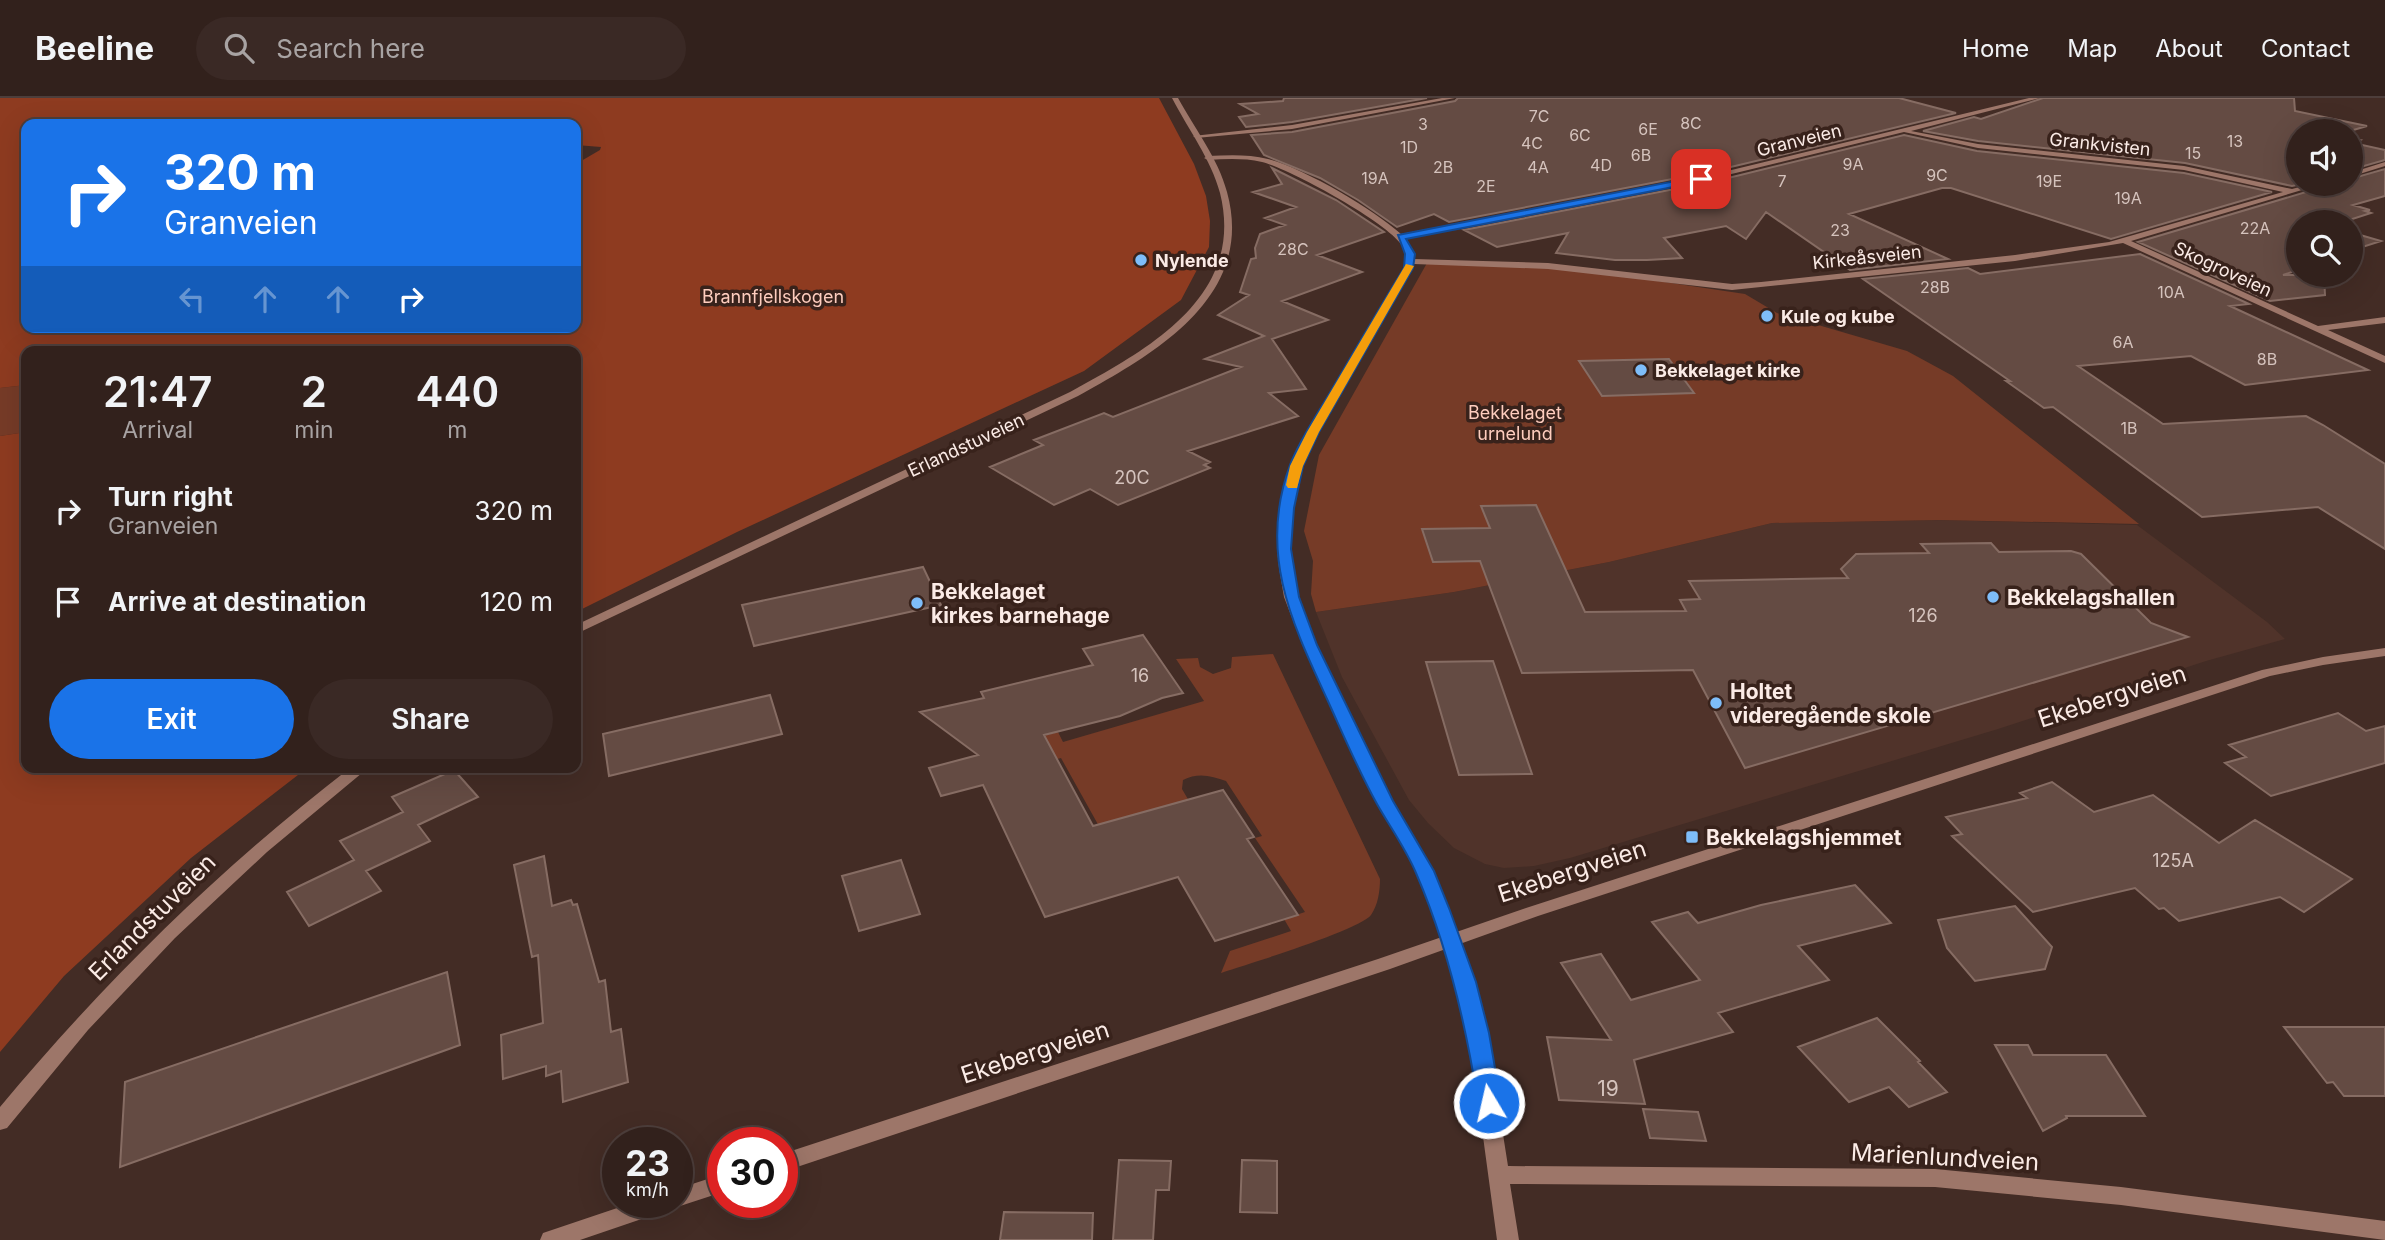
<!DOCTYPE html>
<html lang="en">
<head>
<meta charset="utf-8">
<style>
  body { margin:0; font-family:Inter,sans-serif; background:#3a2925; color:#f1f3f6; height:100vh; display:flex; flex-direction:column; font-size:26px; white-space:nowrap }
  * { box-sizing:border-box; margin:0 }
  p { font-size:23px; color:#a8a3a3 }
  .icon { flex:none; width:38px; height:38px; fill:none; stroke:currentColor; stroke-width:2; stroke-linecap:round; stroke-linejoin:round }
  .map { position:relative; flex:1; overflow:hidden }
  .drawer { position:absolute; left:21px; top:248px; width:560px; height:427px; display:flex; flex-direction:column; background:#32211c; border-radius:14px; box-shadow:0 7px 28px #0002,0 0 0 2px #4d3e3b }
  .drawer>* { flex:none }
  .banner { position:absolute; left:21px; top:21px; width:560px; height:214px; border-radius:14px; box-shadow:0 7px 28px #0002,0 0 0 2px #4d3e3b; background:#1a73e8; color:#fff; overflow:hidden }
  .buttons { position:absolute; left:2286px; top:21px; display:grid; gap:14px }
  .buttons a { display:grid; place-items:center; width:77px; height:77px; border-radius:50%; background:#32211c; box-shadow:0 7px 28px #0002,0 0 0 2px #4d3e3b; font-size:35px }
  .speed { position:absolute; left:602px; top:1029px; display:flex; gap:14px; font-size:35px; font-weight:700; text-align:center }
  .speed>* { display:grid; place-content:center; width:91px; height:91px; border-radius:50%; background:#32211c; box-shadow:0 7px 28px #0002,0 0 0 2px #4d3e3b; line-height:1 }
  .speed small { font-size:18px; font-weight:400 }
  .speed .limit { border:10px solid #d22; background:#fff; color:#111 }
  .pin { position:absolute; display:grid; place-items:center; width:60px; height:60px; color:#fff; margin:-30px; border-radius:14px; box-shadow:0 4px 10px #0006 }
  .me { position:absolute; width:77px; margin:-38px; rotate:351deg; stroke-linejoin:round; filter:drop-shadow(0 0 5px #0008) }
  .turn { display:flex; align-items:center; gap:24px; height:147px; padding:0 28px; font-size:32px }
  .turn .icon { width:91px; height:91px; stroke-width:2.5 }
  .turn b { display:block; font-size:49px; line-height:60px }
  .lanes { display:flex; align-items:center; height:66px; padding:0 28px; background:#0003; justify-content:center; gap:35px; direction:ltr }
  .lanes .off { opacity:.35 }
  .eta { display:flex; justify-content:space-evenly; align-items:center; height:119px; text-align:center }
  .eta b { font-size:42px; font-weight:600; line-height:49px }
  .button { display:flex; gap:14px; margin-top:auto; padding:14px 28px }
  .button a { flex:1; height:80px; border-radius:42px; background:#1a73e8; color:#fff; font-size:28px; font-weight:600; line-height:80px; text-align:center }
  .button a+a { background:#3a2925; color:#f1f3f6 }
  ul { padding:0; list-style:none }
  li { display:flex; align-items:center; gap:21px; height:91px; padding:0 28px }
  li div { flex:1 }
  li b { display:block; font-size:26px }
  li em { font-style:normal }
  header { display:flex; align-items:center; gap:42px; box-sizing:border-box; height:98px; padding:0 35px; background:#32211c; border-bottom:2px solid #4d3e3b }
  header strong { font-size:33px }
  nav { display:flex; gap:38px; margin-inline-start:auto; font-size:24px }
  .search { width:490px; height:63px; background:#3a2925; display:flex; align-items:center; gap:18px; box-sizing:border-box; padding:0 24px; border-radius:38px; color:#a8a3a3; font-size:26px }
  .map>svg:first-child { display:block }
  .built { fill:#50332a }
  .green { fill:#763b27 }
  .forest { fill:#8e3b20; fill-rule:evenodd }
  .building { fill:#644b43; stroke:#866c63; stroke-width:2 }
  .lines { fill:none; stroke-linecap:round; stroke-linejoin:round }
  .minor { fill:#9d7669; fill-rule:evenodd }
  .tertiary { fill:#9d7669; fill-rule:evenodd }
  .route { fill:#1a73e8; stroke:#114b97; stroke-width:2 }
  .slow { fill:#f59e0b }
  .poi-dot { fill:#7ebdf9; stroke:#38221b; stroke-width:2.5 }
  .labels { text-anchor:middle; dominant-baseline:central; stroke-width:7; stroke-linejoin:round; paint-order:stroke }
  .far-number-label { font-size:16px; fill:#d5c3bd }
  .far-street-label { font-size:18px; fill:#fbebe6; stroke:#38221b }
  .far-poi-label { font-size:18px; font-weight:bold; fill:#fbebe6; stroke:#38221b; text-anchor:start }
  .far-park-label { font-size:18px; fill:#fecdbe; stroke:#38221b }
  .number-label { font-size:18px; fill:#d5c3bd }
  .poi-label { font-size:21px; font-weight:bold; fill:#fbebe6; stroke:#38221b; text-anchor:start }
  .near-number-label { font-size:21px; fill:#d5c3bd }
  .near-street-label { font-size:24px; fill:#fbebe6; stroke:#38221b }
</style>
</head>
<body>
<header>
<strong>Beeline</strong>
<div class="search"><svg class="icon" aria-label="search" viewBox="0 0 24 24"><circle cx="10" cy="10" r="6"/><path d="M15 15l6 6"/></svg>Search here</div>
<nav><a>Home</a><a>Map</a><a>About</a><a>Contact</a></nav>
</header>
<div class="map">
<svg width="2385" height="1142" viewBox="0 0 2385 1142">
  <rect width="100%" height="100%" fill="#432c25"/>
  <path class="built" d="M1939 422 2137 427 2267 524 2285 541 2206 563 1998 631 1570 760 1534 768 1504 770 1485 766 1454 750 1428 725 1409 702 1342 579 1316 514 1454 494 1609 464 1772 425Z"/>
  <path class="green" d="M1427 165 1584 172 1745 196 1777 215 1907 253 1953 278 2139 426 1939 422 1772 425 1609 464 1454 494 1316 514 1311 496 1313 463 1304 433 1319 357Z
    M26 287V334L0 338V290Z
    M1273 556 1380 781C1380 793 1378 807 1371 817 1360 832 1245 867 1221 875L1230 853 1291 833 1284 821 1305 814 1255 740 1262 738 1226 683C1212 678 1198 674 1183 682L1182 691 1189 703 1100 730 1061 660 1012 673 1040 639 1058 634 1063 644 1204 603 1176 561 1198 560 1200 569 1213 576 1231 570 1232 559Z"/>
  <path class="forest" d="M0 0H1159L1194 66 1206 98 1210 123 1209 149 1181 202 1084 273 737 434 576 514V254H26V287L0 290ZM26 26H576V47L601 49 600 52 576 66V229H26Z
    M26 334V670H307L191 760 64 878 0 954V338Z"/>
  <path class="building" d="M1284 0H1427L1292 24 1246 29 1239 19 1258 16 1240 6 1283 3Z
    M1458 0H1899L1956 15 1714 73 1449 124 1434 116 1397 129 1358 102 1320 80 1264 57 1251 37 1292 34 1455 3Z
    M2043 0H2294L2295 13 2367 28 2350 33H2298V86H2302L2292 88 2185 65 1978 43 1923 33 1974 19 1981 21Z
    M1904 37 1977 53 2184 75 2272 94 2111 141 1951 90H1942L1849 116 1948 161 1850 172 1766 114 1746 141 1726 128 1664 140 1682 160 1647 162H1615L1556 155 1568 135 1497 149 1464 132 1716 83Z
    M2350 40 2360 42 2353 45 2385 52V62L2350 72Z
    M1272 70 1336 102 1384 134 1317 157 1362 174 1282 203 1328 222 1272 241 1306 291 1269 295 1298 318 1188 353 1210 364 1204 367 1210 370 1118 407 1090 391 1054 407 990 369 1043 347 1034 342 1104 315 1113 319 1241 269 1205 261 1264 238 1218 217 1249 197 1240 194 1251 161 1256 160 1255 150 1260 136 1285 127 1265 120 1296 109 1253 94 1282 86Z
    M2385 71V98L2353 107 2370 112 2365 113 2371 115 2343 124H2298V172L2283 177H2324L2325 197 2270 203 2138 144 2323 89 2325 86H2350V81Z
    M2350 134 2381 143 2350 153Z
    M2140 156 2249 206 2230 208 2368 272 2245 287 2191 258 2078 268 2163 326 2306 318 2323 327 2385 366V451L2318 409 2202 419 2053 309 2044 310 2006 283H2010L1863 181 1968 170 1980 176Z
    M1669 261 1694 295 1602 298 1579 263Z
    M1536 407 1585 514 1686 513 1680 502 1700 501 1689 483 1848 480 1841 471 1856 456 1929 455 1921 446 1991 445 1999 454 2071 453 2081 456 2151 525 2188 539 1745 670 1693 572 1522 575 1480 463 1433 464 1422 431 1490 430 1481 408Z
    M923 469 941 507 754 548 742 507Z
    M1143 537 1183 595 1162 600 1120 618 1044 637 1093 728 1223 692 1254 739 1247 741 1298 817 1215 843 1178 779 1045 819 983 687 941 698 929 670 978 657 920 614 984 600 981 594 1093 567 1083 551Z
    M1493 563 1532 676 1459 677 1426 564Z
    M770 597 782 636 609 678 603 636Z
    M2338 615 2366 633 2385 628V665L2271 698 2225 665 2246 659 2229 647Z
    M454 672 478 699 418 727 430 743 366 773 381 793 309 828 287 794 354 762 340 743 403 714 392 699Z
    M2052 684 2094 714 2153 697 2219 745 2255 722 2352 781 2304 814 2280 799 2179 823 2164 810 2159 811 2135 790 2033 814 1952 738 1962 736 1946 719 2027 700 2020 695Z
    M544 758 552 808 571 802 573 807 577 806 599 884 605 882 611 934 621 931 628 984 563 1004 561 973 546 978V968L503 981 501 937 543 925 538 857 532 859 514 767Z
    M901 762 920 816 859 833 842 778Z
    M1855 787 1891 825 1798 848 1829 882 1718 915 1733 934 1634 962 1645 1006 1559 1002 1547 939 1611 942 1561 865 1601 856 1631 902 1700 882 1652 824 1688 814 1698 825 1761 807Z
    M2015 808 2052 849 2045 871 1975 883 1947 850 1938 822Z
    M447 874 460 947 120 1069 125 984Z
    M1877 920 1920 963 1918 964 1947 994 1909 1009 1889 989 1849 1004 1798 949Z
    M2284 929H2385V998H2344L2333 984 2327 985Z
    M1995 947H2028L2033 957H2106L2145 1018H2066L2067 1020 2043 1033Z
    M1643 1011 1698 1014 1706 1043 1650 1040Z
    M1119 1062 1171 1063 1169 1092H1156L1153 1142H1113Z
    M1242 1062 1277 1063V1115L1240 1114Z
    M1004 1114 1093 1115 1092 1142H1000Z"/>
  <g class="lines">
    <path class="minor" d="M1442 0H1455L1292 31 1196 40 1193 38 1292 27Z
      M2029 0H2040L1911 33 1978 46 2184 68 2292 91 2311 86H2322L2131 143 2318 228 2385 219V225L2328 232 2385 258V265L2123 145 2015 163 1732 192 1548 171 1414 166 1410 175 1318 334 1302 368 1293 410 1289 451 1298 499 1316 546 1392 703 1433 773 1474 884 1487 935 1508 1068 1935 1071 2121 1089 2385 1123V1142L2121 1107 1935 1089 1510 1086 1519 1142H1497L1469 935 1456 884 1417 773 1376 703 1302 546 1284 499 1279 470 1277 451 1281 410 1290 368 1308 334 1402 175C1405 167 1408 158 1403 149 1391 126 1288 70 1262 64 1244 60 1226 61 1208 62L1204 60 1208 58C1228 57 1249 56 1268 61 1305 71 1373 111 1401 136L1715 76ZM1904 34 1978 50 2184 72 2283 94 2109 144 2015 157 1761 184 1732 186 1548 165 1414 161 1411 149 1405 141 1715 80Z
      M2385 64V68L2350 79V75Z"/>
    <path class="tertiary" d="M1172 0H1178C1195 31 1218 60 1227 94 1256 199 1154 256 1078 298L576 536V527L1070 294C1147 252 1246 199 1220 95 1211 61 1188 31 1172 0Z
      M2385 550V558L2323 567 2270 578 1538 818 1390 871 782 1074V1056L1378 861 1526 810 2262 572 2323 559Z
      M350 670H368L267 754 175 840 88 932 7 1030 0 1032V1009C105 883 220 770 350 670Z
      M723 1076V1094L677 1109 673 1108 671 1111 580 1142H540L543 1135 635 1104H677V1091Z"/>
  </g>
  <path class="route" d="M1701 78 1704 83 1406 141 1415 156 1413 170 1319 334 1303 368 1294 410 1291 451 1299 499 1317 547 1393 703 1434 773 1449 810 1476 884 1489 935 1501 1005 1497 1012 1489 1014 1481 1012 1478 1005C1466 926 1448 849 1416 775 1406 751 1390 729 1377 706 1358 672 1343 636 1327 601 1291 523 1258 454 1290 367 1300 341 1317 317 1331 293 1355 252 1379 211 1404 170L1405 156 1398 137Z"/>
  <path class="slow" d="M1406 166 1414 168 1319 334 1303 368 1297 390H1288L1286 387 1290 368 1307 334Z"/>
  <g class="poi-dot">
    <circle cx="1141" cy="162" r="7"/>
    <circle cx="1767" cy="218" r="7"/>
    <circle cx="1641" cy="272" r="7"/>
    <circle cx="1993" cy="499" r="7"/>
    <circle cx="917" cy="505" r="7"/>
    <circle cx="1716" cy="605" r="7"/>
    <rect x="1685" y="732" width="14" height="14" rx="3.5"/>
  </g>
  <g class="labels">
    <g class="far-number-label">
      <text x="1539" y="18">7C</text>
      <text x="1691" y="25">8C</text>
      <text x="1423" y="26">3</text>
      <text x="1648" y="31">6E</text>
      <text x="1580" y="37">6C</text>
      <text x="2235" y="43">13</text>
      <text x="1532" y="45">4C</text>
      <text x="1409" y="49">1D</text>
      <text x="2193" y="55">15</text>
      <text x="1641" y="57">6B</text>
      <text x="1853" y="66">9A</text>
      <text x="1601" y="67">4D</text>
      <text x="1443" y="69">2B</text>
      <text x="1538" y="69">4A</text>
      <text x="1937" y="77">9C</text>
      <text x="1375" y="80">19A</text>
      <text x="1782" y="83">7</text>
      <text x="2049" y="83">19E</text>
      <text x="1486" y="88">2E</text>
      <text x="2128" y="100">19A</text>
      <text x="2255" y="130">22A</text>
      <text x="1840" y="132">23</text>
      <text x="1293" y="151">28C</text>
      <text x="1935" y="189">28B</text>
      <text x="2171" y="194">10A</text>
      <text x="2123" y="244">6A</text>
      <text x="2267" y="261">8B</text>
      <text x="2129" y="330">1B</text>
    </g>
    <g class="far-street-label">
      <text transform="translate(1799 42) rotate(-14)">Granveien</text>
      <text transform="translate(2100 46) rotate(6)">Grankvisten</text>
      <text transform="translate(1867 159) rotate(-6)">Kirkeåsveien</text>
      <text transform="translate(2223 171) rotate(25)">Skogroveien</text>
      <text transform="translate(966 347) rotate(-25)">Erlandstuveien</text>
    </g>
    <g class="far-poi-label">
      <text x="1155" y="162">Nylende</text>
      <text x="1781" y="218">Kule og kube</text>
      <text x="1655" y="272">Bekkelaget kirke</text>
    </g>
    <g class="far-park-label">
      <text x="773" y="198">Brannfjellskogen</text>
      <text x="1515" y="314">Bekkelaget<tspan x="1515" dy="21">urnelund</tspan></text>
    </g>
    <g class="number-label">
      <text x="1132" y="379">20C</text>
      <text x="1923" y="517">126</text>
      <text x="1140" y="577">16</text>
      <text x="2173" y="762">125A</text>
    </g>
    <g class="poi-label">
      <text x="931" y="493">Bekkelaget<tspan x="931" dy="24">kirkes barnehage</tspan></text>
      <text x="2007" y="499">Bekkelagshallen</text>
      <text x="1730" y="593">Holtet<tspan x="1730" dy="24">videregående skole</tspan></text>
      <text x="1706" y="739">Bekkelagshjemmet</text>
    </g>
    <g class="near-number-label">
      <text x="1608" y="990">19</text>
    </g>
    <g class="near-street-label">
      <text transform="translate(2112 598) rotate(-18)">Ekebergveien</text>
      <text transform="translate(1572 773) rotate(-18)">Ekebergveien</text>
      <text transform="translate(152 819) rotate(-45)">Erlandstuveien</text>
      <text transform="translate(1035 954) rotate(-18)">Ekebergveien</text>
      <text transform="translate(1945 1059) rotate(3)">Marienlundveien</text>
    </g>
  </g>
</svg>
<div class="buttons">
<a><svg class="icon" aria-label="sound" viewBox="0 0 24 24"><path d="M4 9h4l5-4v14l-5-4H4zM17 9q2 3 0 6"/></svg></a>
<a><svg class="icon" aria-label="search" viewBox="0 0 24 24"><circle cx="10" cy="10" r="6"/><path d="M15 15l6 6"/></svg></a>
</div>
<div class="speed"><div>23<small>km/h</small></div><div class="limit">30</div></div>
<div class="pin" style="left:1701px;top:81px;background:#d93025"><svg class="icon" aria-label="arrive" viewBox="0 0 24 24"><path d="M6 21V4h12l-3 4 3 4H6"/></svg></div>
<svg class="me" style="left:1489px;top:1005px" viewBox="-20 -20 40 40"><circle r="17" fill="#1a73e8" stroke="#fff" stroke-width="3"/><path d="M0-11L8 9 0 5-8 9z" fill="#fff"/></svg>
<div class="banner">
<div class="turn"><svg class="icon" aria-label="right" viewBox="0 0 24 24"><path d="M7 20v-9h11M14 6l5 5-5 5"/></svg><div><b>320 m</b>Granveien</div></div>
<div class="lanes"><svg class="icon off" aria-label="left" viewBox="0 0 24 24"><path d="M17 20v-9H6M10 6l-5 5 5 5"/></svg><svg class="icon off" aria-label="ahead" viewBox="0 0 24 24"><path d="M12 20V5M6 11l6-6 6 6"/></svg><svg class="icon off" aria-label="ahead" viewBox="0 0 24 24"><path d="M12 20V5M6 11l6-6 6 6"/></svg><svg class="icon" aria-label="right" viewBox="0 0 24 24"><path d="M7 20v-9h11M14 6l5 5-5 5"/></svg></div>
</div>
<section class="drawer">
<div class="eta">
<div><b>21:47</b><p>Arrival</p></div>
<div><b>2</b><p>min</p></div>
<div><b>440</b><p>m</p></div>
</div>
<ul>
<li><svg class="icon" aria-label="right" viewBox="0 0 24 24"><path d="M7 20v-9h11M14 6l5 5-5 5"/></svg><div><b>Turn right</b><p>Granveien</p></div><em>320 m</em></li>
<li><svg class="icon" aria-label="arrive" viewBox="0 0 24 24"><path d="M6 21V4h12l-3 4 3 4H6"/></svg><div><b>Arrive at destination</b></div><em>120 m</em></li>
</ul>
<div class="button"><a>Exit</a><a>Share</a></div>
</section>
</div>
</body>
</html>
